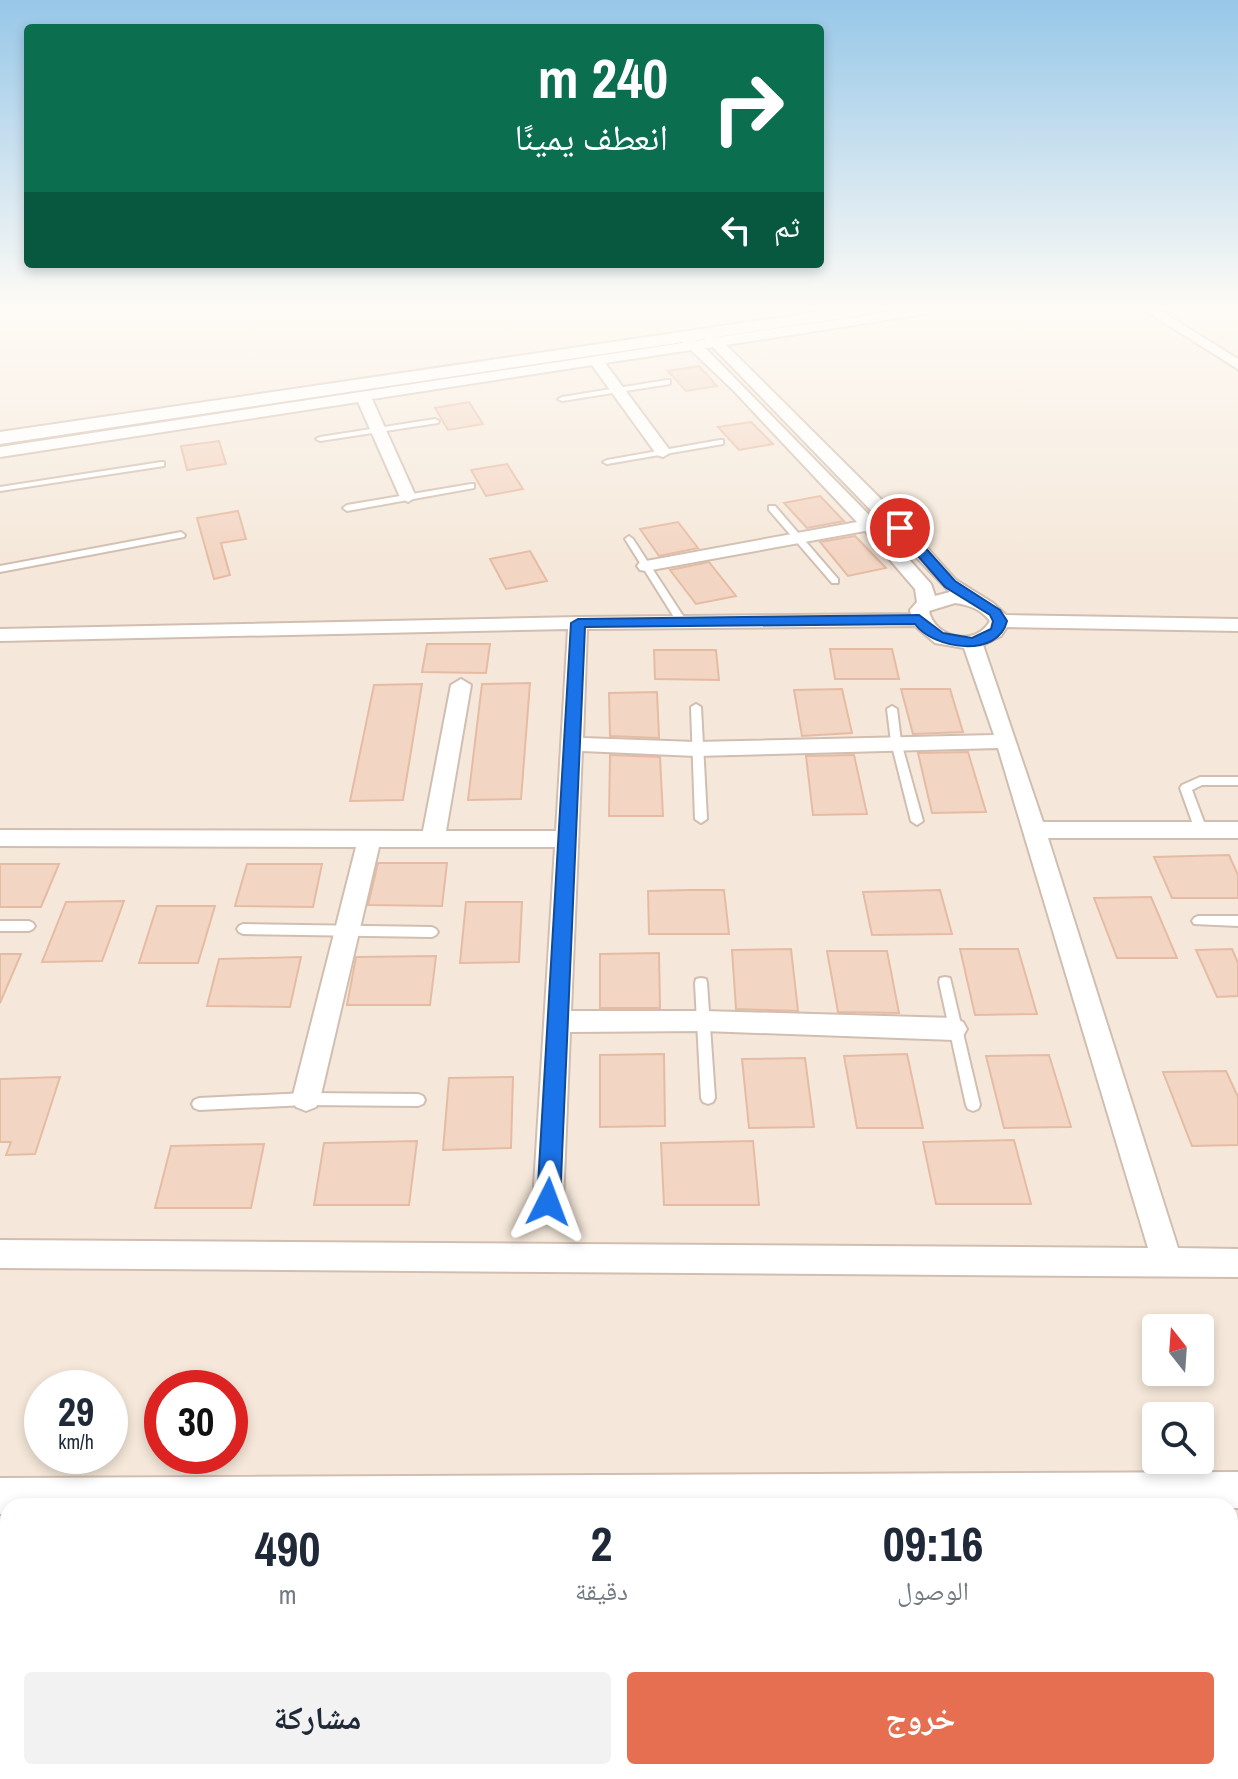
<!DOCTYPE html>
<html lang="ar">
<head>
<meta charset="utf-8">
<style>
  body { margin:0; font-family:"Archivo Narrow","Noto Naskh Arabic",sans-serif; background:#f2f2f3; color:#1f2937; direction:rtl; height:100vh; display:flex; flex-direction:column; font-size:30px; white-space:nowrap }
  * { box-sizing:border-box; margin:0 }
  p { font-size:26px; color:#747a83 }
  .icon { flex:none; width:44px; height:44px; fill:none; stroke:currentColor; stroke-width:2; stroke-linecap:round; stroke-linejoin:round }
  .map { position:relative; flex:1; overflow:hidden; direction:ltr }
  .sheet { position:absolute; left:0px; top:1498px; width:1238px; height:282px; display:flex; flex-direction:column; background:#fff; border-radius:24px 24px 0 0; box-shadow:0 4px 12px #0003; direction:rtl }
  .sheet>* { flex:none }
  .hud { position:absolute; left:24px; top:24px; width:800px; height:244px; border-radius:8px; box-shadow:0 4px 12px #0003; direction:rtl; background:#0b6e4f; color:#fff; overflow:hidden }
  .needle { width:52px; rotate:343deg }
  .tools { position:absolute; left:1142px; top:1314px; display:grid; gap:16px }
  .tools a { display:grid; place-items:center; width:72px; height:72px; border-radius:8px; background:#fff; box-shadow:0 4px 12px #0003; font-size:40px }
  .speed { position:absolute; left:24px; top:1370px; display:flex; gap:16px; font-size:40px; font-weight:700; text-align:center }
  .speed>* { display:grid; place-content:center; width:104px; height:104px; border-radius:50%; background:#fff; box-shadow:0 4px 12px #0003; line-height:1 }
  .speed small { font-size:20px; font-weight:400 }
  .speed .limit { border:12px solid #d22; background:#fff; color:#111 }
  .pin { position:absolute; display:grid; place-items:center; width:68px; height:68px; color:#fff; margin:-34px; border:4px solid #fff; border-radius:50%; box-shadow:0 2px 8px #0007 }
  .me { position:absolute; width:88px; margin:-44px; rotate:3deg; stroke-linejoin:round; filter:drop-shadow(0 0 6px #0008) }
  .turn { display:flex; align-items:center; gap:28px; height:168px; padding:0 24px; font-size:36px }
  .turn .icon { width:104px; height:104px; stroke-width:2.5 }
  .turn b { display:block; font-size:56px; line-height:68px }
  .then { display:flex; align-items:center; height:76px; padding:0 24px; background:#0003; gap:16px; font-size:30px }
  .eta { display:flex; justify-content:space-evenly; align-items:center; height:136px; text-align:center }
  .eta b { font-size:48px; font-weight:700; line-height:56px }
  .button { display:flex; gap:16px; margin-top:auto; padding:16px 24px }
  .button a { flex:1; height:92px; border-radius:8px; background:#e76f51; color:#fff; font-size:32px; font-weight:700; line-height:92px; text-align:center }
  .button a+a { background:#f2f2f3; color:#1f2937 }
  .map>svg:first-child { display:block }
  .residential { fill:#f5e8da; fill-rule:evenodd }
  .building { fill:#f3d5c3; stroke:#e6bba3; stroke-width:2 }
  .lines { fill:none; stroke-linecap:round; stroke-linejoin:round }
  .service-casing { stroke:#d1beb0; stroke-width:4 }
  .minor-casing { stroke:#d1beb0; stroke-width:4 }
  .tertiary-casing { stroke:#d1beb0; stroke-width:4 }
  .service { fill:#fff; fill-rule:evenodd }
  .minor { fill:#fff; fill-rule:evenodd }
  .tertiary { fill:#fff; fill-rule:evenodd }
  .route { fill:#1a73e8; stroke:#114b97; stroke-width:2 }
</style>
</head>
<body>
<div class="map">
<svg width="1238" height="1779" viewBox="0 0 1238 1779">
  <rect width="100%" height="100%" fill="#fdf6ec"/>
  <path class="residential" d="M0 310H1238V1779H0ZM1156 1328H1200V1372H1156ZM42 1388H110V1456H42ZM162 1388H230V1456H162ZM1156 1416H1200V1460H1156ZM8 1506H1230V1772H8Z"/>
  <path class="building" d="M699 366 717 386 686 391 668 371Z
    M469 402 483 424 448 430 435 408Z
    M751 422 773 444 739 450 718 427Z
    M219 441 226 464 187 470 181 446Z
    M507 464 523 489 486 496 471 470Z
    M820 496 844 521 807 528 784 503Z
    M238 511 246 539 221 543 230 575 214 579 197 518Z
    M678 522 698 548 659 556 640 529Z
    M855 536 886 568 848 576 820 542Z
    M530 551 547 581 506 589 490 559Z
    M709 562 736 596 696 604 670 570Z
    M427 644H490L486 673 422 672Z
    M830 649H892L899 679H835Z
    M654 650H716L719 680 655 679Z
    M530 683 521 799 468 800 482 684Z
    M422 684 403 800 350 801 374 685Z
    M842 689 852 733 802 736 794 690Z
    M901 689H950L963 732 913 734Z
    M657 692 659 738 610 736 609 693Z
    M968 752 986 812 932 813 918 753Z
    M610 755 660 757 663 816H609Z
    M854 755 867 814 813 815 806 756Z
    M1229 855 1238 875V898H1172L1154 857Z
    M378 863H447L442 906 368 905Z
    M0 864H59L41 907H0Z
    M247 864H322L313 907 235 906Z
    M690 890H724L729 934H649L648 891Z
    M940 890 952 934 872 935 863 892Z
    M1151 897 1177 958H1117L1094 898Z
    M124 901 102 961 42 962 66 902Z
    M466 902H522L519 962 460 963Z
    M157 906H215L198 963H139Z
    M791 949 798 1011 736 1009 732 950Z
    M960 949H1018L1037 1014 975 1015Z
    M1232 949 1238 963V996L1217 997 1196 950Z
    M827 951H887L899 1013 838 1012Z
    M659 953 660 1008H600V954Z
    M0 954H21L0 1003Z
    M436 956 430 1005H347L356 957Z
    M301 957 290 1007 207 1006 219 959Z
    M664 1054 665 1126 600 1127V1055Z
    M907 1054 923 1128H857L844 1056Z
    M1049 1055 1071 1127 1004 1128 986 1056Z
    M805 1058 814 1127 749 1128 742 1059Z
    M1226 1071 1238 1097V1145L1192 1146 1163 1072Z
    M60 1077 35 1154 6 1155 11 1142H0V1079Z
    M513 1077 511 1148 443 1150 449 1078Z
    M1014 1140 1031 1204H936L923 1142Z
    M417 1141 409 1205H314L324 1143Z
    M753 1141 759 1205H664L661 1143Z
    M264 1144 251 1208H155L171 1146Z"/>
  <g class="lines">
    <g class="service-casing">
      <path id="service" d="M667 380H670V384L562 401 558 399 562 397Z
        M435 419 439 421 438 423 320 441 316 439 320 437Z
        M720 440H723V444L607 464 603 462 607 460Z
        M161 462H164V466L0 491V487Z
        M471 484H474V488L347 511 343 508 347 505Z
        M769 506H775L838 579V583H832L769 510Z
        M181 532 185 535 184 537 0 572V566Z
        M629 536 633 539 687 622 685 624H679L677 622 625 539Z
        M696 704 701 707 707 819 701 823 695 819 691 707Z
        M892 706 897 709 901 742 923 821 917 825 911 821 891 742 887 709Z
        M1200 777H1238V785H1202L1192 790 1207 830 1201 834 1195 830 1180 788 1182 785Z
        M1198 916H1238V926L1194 924 1192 921 1194 918Z
        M0 921H29L33 923 35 926 33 929 29 931H0Z
        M243 924 432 927 436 929 438 932 436 935 432 937 243 934 239 932 237 929 239 926Z
        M945 977 950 978 951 982 980 1105 978 1109 973 1111 968 1109 966 1105 939 982 940 978Z
        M701 978 706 979 707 983 715 1098 713 1102 708 1104 703 1102 701 1098 695 983 696 979Z
        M306 1093 418 1094 423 1096 425 1100 423 1104 418 1106 306 1105 199 1110 194 1108 192 1104 194 1100 199 1098Z"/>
    </g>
    <g class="minor-casing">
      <path id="minor" d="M902 310H932L925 314 726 345 906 524 956 580 993 603 1006 615 1238 619V631L1007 627 1001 636 983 645 1043 822H1238V838H1048L1178 1248 1238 1249V1277L0 1268V1240L1148 1248 998 748 696 756 582 751 571 1011H704L954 1018 963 1022 967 1029 963 1036 954 1040 704 1031 570 1032 563 1202 559 1211 548 1215 537 1211 533 1202 555 847H379L320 1099 316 1107 306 1111 296 1107 292 1099 356 847 0 846V830L423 831 451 685 461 679 471 685 446 831H556L568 629 0 641V629L578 617 911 614 910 610 917 602 915 589 865 531 646 571 640 570 637 566 640 562 646 561 857 522 732 389 691 350 605 363 671 452 663 457 657 455 592 365 372 399 416 497 408 502 400 497 358 402 0 457V447L683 343 684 338 689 337 697 341 706 339 702 335 709 331 719 337ZM713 347 950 592 935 596 931 584 875 521 705 348ZM955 603C969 605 981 609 990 621 976 647 935 639 929 611ZM915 626 935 643 964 648 994 735 696 742 583 738 587 629Z
        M1144 310H1159L1238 359V369Z
        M1238 1472V1508L8 1506V1514H0V1478Z
        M480 1772H520L519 1779H479Z
        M870 1772H910L911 1779H871Z"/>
    </g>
    <g class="tertiary-casing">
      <path id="tertiary" d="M831 310H870L862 315 0 444V432Z"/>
    </g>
    <use href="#service" class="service"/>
    <use href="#minor" class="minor"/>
    <use href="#tertiary" class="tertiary"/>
  </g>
  <linearGradient id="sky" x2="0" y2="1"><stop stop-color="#97c7e8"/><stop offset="0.55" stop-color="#fefbf6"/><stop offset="1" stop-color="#fefbf6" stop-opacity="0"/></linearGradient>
  <rect width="1238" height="559" fill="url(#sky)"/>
  <path class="route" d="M895 525H905L955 581 1000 610 1007 621C998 659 933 649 915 624L585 627 560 1202 556 1209 548 1212 540 1209 537 1202 571 623 578 619 919 615 943 633 972 638 991 629 993 621 990 615 945 587 895 530Z"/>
</svg>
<div class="tools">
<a><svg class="needle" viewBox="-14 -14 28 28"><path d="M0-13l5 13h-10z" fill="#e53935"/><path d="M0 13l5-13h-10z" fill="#747a83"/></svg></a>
<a><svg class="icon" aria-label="search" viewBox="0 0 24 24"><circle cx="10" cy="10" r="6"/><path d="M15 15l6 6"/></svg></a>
</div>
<div class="speed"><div>29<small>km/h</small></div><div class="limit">30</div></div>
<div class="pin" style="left:900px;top:528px;background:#d93025"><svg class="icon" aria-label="arrive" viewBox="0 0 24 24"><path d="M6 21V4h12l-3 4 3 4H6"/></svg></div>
<svg class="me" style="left:548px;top:1202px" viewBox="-20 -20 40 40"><path d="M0-17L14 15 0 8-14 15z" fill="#1a73e8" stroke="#fff" stroke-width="4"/></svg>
<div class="hud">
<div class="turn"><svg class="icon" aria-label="right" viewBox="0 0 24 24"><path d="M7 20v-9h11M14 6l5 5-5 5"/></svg><div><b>240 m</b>انعطف يمينًا</div></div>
<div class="then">ثم<svg class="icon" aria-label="left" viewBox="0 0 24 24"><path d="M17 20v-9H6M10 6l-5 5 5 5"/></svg></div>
</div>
<section class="sheet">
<div class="eta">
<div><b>09:16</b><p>الوصول</p></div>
<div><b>2</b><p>دقيقة</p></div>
<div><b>490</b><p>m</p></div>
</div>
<div class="button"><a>خروج</a><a>مشاركة</a></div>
</section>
</div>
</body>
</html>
